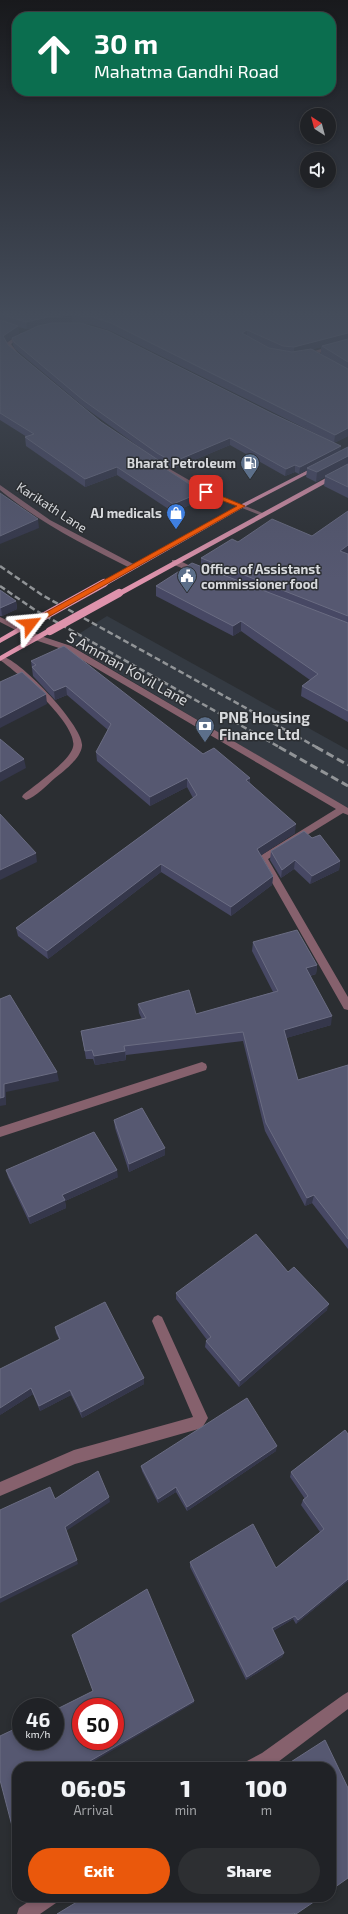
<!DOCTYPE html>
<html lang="en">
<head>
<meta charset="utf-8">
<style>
  body { margin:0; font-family:"Exo 2",sans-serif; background:#2d2f32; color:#f1f3f6; height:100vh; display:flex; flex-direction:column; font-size:15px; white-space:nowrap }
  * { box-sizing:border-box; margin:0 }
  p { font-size:13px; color:#a2a4a7 }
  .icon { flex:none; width:22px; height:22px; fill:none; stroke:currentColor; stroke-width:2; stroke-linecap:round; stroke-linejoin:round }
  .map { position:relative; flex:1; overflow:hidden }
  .drawer { position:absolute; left:12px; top:1762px; width:324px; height:140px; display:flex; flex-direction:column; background:#202226; border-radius:16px; box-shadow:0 2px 6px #0003,0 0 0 1px #3d3f43 }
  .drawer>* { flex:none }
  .banner { position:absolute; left:12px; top:12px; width:324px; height:84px; border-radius:16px; box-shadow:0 2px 6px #0003,0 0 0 1px #3d3f43; background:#0b6e4f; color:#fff; overflow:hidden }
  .needle { width:26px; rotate:324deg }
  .controls { position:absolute; left:300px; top:108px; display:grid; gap:8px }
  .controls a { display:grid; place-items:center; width:36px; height:36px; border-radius:50%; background:#202226; box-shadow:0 2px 6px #0003,0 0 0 1px #3d3f43; font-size:20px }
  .speed { position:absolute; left:12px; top:1698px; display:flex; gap:8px; font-size:20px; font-weight:700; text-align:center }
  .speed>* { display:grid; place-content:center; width:52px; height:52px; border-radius:50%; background:#202226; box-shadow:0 2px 6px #0003,0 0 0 1px #3d3f43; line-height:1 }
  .speed small { font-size:10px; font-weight:400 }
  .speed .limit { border:6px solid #d22; background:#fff; color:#111 }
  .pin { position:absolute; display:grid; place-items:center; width:34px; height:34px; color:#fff; margin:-17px; border-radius:8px; box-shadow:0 2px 6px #0006 }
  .me { position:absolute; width:44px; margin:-22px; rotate:61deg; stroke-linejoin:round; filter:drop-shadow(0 0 3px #0008) }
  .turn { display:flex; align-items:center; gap:14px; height:84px; padding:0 16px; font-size:18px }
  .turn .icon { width:52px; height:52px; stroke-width:2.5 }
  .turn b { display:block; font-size:28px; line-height:34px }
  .eta { display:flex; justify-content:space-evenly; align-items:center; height:68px; text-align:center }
  .eta b { font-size:24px; font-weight:800; line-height:28px }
  .primary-button { display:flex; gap:8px; margin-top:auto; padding:8px 16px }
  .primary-button a { flex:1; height:46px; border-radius:24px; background:#ea580c; color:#fff; font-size:16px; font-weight:800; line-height:46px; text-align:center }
  .primary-button a+a { background:#2d2f32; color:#f1f3f6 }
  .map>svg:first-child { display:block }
  .built { fill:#343a42 }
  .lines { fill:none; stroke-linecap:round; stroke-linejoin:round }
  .minor { fill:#86616d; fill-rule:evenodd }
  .major { fill:#de93ac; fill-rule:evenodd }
  .rail-far1 { stroke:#919497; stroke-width:2.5; stroke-dasharray:6 3; stroke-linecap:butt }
  .rail { stroke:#919497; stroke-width:3; stroke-dasharray:8 4; stroke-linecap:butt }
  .major-bridge { stroke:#de93ac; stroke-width:8 }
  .wall { fill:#474864; fill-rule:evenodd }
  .shaded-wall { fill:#35374b }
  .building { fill:#565871; stroke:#6a6c82; fill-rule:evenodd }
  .route { fill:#ea580c; stroke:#983908 }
  .labels { text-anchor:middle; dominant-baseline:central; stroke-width:3; stroke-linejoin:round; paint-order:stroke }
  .far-poi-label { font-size:13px; font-weight:bold; fill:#d7d9dc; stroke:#2b2e32; text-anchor:end }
  .far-street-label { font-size:13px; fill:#d7d9dc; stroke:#2b2e32 }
  .street-label { font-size:15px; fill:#d7d9dc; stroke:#2b2e32 }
  .poi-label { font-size:15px; font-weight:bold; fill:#d7d9dc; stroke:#2b2e32; text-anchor:start }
</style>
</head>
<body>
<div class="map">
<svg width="348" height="1914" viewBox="0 0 348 1914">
  <rect width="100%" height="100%" fill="#2b2e32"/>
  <path class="built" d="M107 616 348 750V809L66 642Z"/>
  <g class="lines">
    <path class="minor" d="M21 333 26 334 11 344 21 357 18 359 10 352 5 344Z
      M348 341V345L304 357 301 355Z
      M150 460H154L208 491 265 514 260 515 204 493 150 462Z
      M0 485 50 520 139 567 132 569C86 546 40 523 0 490Z
      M172 560H178L203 572 196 574 172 564Z
      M0 617 41 636 71 646 348 808V815L343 813 268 859 348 997V1010L344 1009 258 858 260 856 336 809 65 650 35 640 0 622Z
      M0 656C16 655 85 727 82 746 81 758 64 771 55 778 47 785 36 797 26 800L22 797 23 795C35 785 70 761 73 747 79 725 17 672 0 660Z
      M202 1062 206 1064 207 1067 206 1070 0 1137V1127Z
      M158 1315 162 1317 208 1418 202 1428 75 1464 0 1496V1482L74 1450 193 1417 152 1321 154 1317Z
      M348 1692V1709L274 1765 269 1767H245L247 1761 262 1753 343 1695Z
      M35 1897H58L56 1903 40 1914H17L19 1908Z"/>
    <path class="major" d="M316 466 321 467 244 507 107 585H101L100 583 240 505Z
      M348 466V471L122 595H116L115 593Z
      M36 617H39L43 619 0 643V638Z
      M47 629H53L54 631 0 661V656Z"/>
    <path class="rail-far1" d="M0 566 42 595 318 748
      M0 586 35 610 281 748"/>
    <path class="rail" d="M279 747 348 786
      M316 747 348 765"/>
    <path class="major-bridge" d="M39 619 104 583
      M50 631 119 593"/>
  </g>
  <path class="wall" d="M0 312H348V436L334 443 341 451 348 447V498L324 486 325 477 316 482 306 477 307 470 299 474 295 472 285 476 230 445 173 469 157 460 84 407 15 349 13 345 12 338 35 328 27 329 18 327 19 333 6 342 8 345 101 422 164 468 202 500 173 512 117 475 85 487 26 446 25 437H27L0 420ZM62 323H72L93 325 111 331 334 443 273 414ZM321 347V354L331 360 313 349Z
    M348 511V722L301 696 302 686 310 680 241 631 233 636 156 596V586L201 567V558L238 542 312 536Z
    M0 590 16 601 17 609 2 616H0Z
    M31 661 203 754 250 778V783L295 833 261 855 273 876 272 885 231 916 161 872 48 959 18 936 16 928 193 798 187 787 150 806 97 761 96 752 108 730 67 695 55 700 33 676Z
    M312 838 340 861 339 870 310 884 294 869 281 878 270 860 271 851Z
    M253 942 317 965 316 974 310 976 331 1025 286 1038 298 1080 348 1065V1249L312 1203 305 1206 265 1131 243 1041 126 1055V1060L95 1065 93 1059H86L81 1031 142 1019 139 1013 138 1004 196 1014 273 992 252 951Z
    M114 1120 165 1155 129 1172 115 1128Z
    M6 1170 118 1177 65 1201 66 1208 30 1224 8 1177Z
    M288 1272 327 1310 239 1387 205 1347 206 1341 207 1340 176 1299V1293Z
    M55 1327 144 1384 82 1418 71 1395 40 1411 33 1394 0 1415 59 1339 56 1333Z
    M345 1430 348 1581 296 1624 293 1619 273 1631 284 1653 282 1657 246 1680 190 1567V1562L276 1568 320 1532 301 1505 303 1500 305 1499 290 1477 291 1472Z
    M276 1451 187 1511 176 1492 158 1503 142 1471 141 1466Z"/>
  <path class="shaded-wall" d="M72 315V323L49 325 27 329 26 322 48 317Z
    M18 326 19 333 4 344 3 336Z
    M247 330V338L242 333Z
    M348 333V340L322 346 321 347 294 354V347Z
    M348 428V436L334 443 335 435Z
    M230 438V445L173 469V462Z
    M341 446 340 453 307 468V470L299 474 300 467Z
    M348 456V465L325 476V477L316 482 317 472Z
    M295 465V472L285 476 286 469Z
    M117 467V475L85 487V479Z
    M202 492V500L173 512V504Z
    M38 519 39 528 0 544V536Z
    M348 545V554L340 551Z
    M16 601 17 609 2 616 1 608Z
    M241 621V631L233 636V626Z
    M66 686 67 695 55 700 54 691Z
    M46 694 47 704 0 728V718Z
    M24 759 26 768 0 782V772Z
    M187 778V787L150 806V797Z
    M250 778 249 787 246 780Z
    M296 824 295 833 257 858V849Z
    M36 853 37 862 0 880V870Z
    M295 860 294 869 281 878 282 870Z
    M340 861 339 870 310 884 312 876Z
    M161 864V872L48 959 47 951Z
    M273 876 272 885 231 916V907Z
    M317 965 316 974 305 977 306 968Z
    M332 1016 331 1025 283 1039 284 1030Z
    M125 1051 126 1060 95 1065 94 1056Z
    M57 1072 59 1081 6 1092V1105L0 1106V1098L4 1084Z
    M165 1148V1155L129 1172V1164Z
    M117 1170 118 1177 65 1201 66 1208 30 1224 29 1217 62 1195Z
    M314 1195 312 1203 305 1206 307 1198Z
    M329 1304 327 1310 239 1387 240 1381Z
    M144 1378V1384L82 1418 81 1412Z
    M31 1388 33 1394 0 1415V1408Z
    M70 1390 71 1395 40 1411 39 1406Z
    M277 1446 276 1451 187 1511V1507Z
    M176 1487V1492L158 1503V1499Z
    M109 1497 110 1502 66 1531 65 1527Z
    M77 1560 78 1564 0 1603V1598Z
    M348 1579V1581L296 1624 298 1620Z
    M295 1616 293 1619 271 1632 272 1628Z
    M284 1653 282 1657 246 1680 247 1677Z
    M194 1701V1703L91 1763 93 1767H92L90 1761Z"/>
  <path class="building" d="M0 312H348V333L294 347 283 346 247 330 242 333 269 348 292 352 311 349 348 369V428L335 435 111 323 93 317 72 315 48 317 26 322 0 314Z
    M0 320 18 326 3 336 8 345 101 422 164 464 161 466 202 492 173 504 117 467 85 479 25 437 34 434 0 413Z
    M52 323H80L108 331 273 414 341 446 300 467 295 465 286 469 230 438 173 462 157 453 83 400 14 342 12 338 38 326Z
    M348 339V362L322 346Z
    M348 447V456L317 472 307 468Z
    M348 464V487L325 476Z
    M0 493 38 519 0 536Z
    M348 511V545L340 551 348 554V616L201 558 232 539 238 542 272 519 312 536Z
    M192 563 348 623V711L302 686 318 674 241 621 233 626 156 586Z
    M0 590 16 601 0 608Z
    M64 646 203 754 214 748 250 778 246 780 296 824 257 849 273 876 231 907 161 864 47 951 16 928 197 795 187 778 150 797 96 752 111 724 66 686 54 691 32 667 36 665 31 661Z
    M22 672 46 694 0 718V682Z
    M0 739 24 759 0 772Z
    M0 814 36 853 0 870Z
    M304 831 312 838 320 835 340 861 312 876 295 860 282 870 271 851Z
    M297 930 317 965 306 968 332 1016 284 1030 298 1080 348 1065V1239L314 1195 307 1198 266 1123 243 1032 124 1046 125 1051 94 1056 92 1050 85 1051 81 1031 146 1018 138 1004 189 990 196 1014 278 991 253 942Z
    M10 995 57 1072 4 1084V1097L0 1098V999Z
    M142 1108 165 1148 129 1164 114 1120Z
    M94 1132 117 1170 62 1195 65 1200 29 1217 6 1170Z
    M256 1234 288 1272 294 1267 329 1304 240 1381 206 1341 211 1337 176 1293Z
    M105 1302 144 1378 81 1412 70 1390 39 1406 31 1388 0 1408V1369L60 1339 55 1327Z
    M247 1398 277 1446 187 1507 176 1487 158 1499 141 1466Z
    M345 1430 348 1434V1579L298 1620 295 1616 272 1628 284 1653 247 1677 190 1562 253 1524 276 1568 324 1529 303 1500 308 1496 291 1472Z
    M98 1471 109 1497 65 1527 77 1560 0 1598V1510L50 1487 55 1499Z
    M147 1589 194 1701 90 1761 92 1767H17V1845L0 1780V1736L21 1726V1741H55V1710L93 1691 72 1635ZM81 1707H115V1741H81Z
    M325 1740 348 1788V1878L331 1890V1767H283Z
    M85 1897H321L296 1914H295L294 1913 292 1914H57Z"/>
  <linearGradient id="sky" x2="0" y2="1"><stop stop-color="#18191c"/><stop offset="0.54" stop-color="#444c5a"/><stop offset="1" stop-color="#444c5a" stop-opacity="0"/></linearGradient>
  <rect width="348" height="580" fill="url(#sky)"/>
  <path class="route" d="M204 491H209L245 506 32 626H27V623L237 506 204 494Z"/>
  <defs>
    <g id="fuel-pin" transform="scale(1)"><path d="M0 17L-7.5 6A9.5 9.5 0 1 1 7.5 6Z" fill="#5c6f8a" stroke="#2b2e32"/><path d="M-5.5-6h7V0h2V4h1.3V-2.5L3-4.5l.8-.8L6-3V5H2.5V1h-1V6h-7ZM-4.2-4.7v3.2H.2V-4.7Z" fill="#fff"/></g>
    <g id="shop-pin" transform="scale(1)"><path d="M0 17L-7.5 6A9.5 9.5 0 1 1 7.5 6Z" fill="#3f7fe0" stroke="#2b2e32"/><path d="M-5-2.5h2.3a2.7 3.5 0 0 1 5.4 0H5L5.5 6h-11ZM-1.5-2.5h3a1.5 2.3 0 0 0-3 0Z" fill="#fff"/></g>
    <g id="civic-pin" transform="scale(1)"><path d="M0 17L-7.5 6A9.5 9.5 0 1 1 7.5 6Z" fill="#5c6f8a" stroke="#2b2e32"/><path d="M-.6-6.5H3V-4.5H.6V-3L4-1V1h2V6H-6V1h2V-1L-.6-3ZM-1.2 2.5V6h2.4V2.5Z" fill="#fff"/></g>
    <g id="bank-pin" transform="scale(1)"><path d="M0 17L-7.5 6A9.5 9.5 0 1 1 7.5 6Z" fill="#5c6f8a" stroke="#2b2e32"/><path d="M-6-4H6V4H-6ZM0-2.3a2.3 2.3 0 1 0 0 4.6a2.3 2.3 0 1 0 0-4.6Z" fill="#fff"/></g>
  </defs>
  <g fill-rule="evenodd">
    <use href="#fuel-pin" x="250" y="463"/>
    <use href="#shop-pin" x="176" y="513"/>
    <use href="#civic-pin" x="187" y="576"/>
    <use href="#bank-pin" x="205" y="726"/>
  </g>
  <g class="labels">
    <g class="far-poi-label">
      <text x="236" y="463">Bharat Petroleum</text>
      <text x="162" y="513">AJ medicals</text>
      <text x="201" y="569" text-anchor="start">Office of Assistanst<tspan x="201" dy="15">commissioner food</tspan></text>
    </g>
    <g class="far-street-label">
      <text transform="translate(52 507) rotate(33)">Karikath Lane</text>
    </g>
    <g class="street-label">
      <text transform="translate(128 668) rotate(29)">S Amman Kovil Lane</text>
    </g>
    <g class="poi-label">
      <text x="219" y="717">PNB Housing<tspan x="219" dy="17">Finance Ltd</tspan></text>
    </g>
  </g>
</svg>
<div class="controls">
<a><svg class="needle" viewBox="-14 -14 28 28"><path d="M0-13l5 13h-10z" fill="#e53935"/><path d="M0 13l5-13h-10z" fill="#a2a4a7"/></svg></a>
<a><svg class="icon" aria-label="sound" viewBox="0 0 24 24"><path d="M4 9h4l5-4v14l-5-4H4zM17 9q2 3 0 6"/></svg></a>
</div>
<div class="speed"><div>46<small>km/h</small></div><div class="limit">50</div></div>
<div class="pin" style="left:206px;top:492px;background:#d93025"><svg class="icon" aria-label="arrive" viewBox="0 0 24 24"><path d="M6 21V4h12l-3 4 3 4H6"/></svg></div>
<svg class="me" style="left:30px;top:624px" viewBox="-20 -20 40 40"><path d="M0-17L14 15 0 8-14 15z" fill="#ea580c" stroke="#fff" stroke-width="4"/></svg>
<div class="banner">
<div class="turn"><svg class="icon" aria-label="ahead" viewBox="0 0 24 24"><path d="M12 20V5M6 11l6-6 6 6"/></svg><div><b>30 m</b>Mahatma Gandhi Road</div></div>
</div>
<section class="drawer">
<div class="eta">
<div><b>06:05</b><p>Arrival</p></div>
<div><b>1</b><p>min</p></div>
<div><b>100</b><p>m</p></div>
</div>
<div class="primary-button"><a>Exit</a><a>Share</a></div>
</section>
</div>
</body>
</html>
